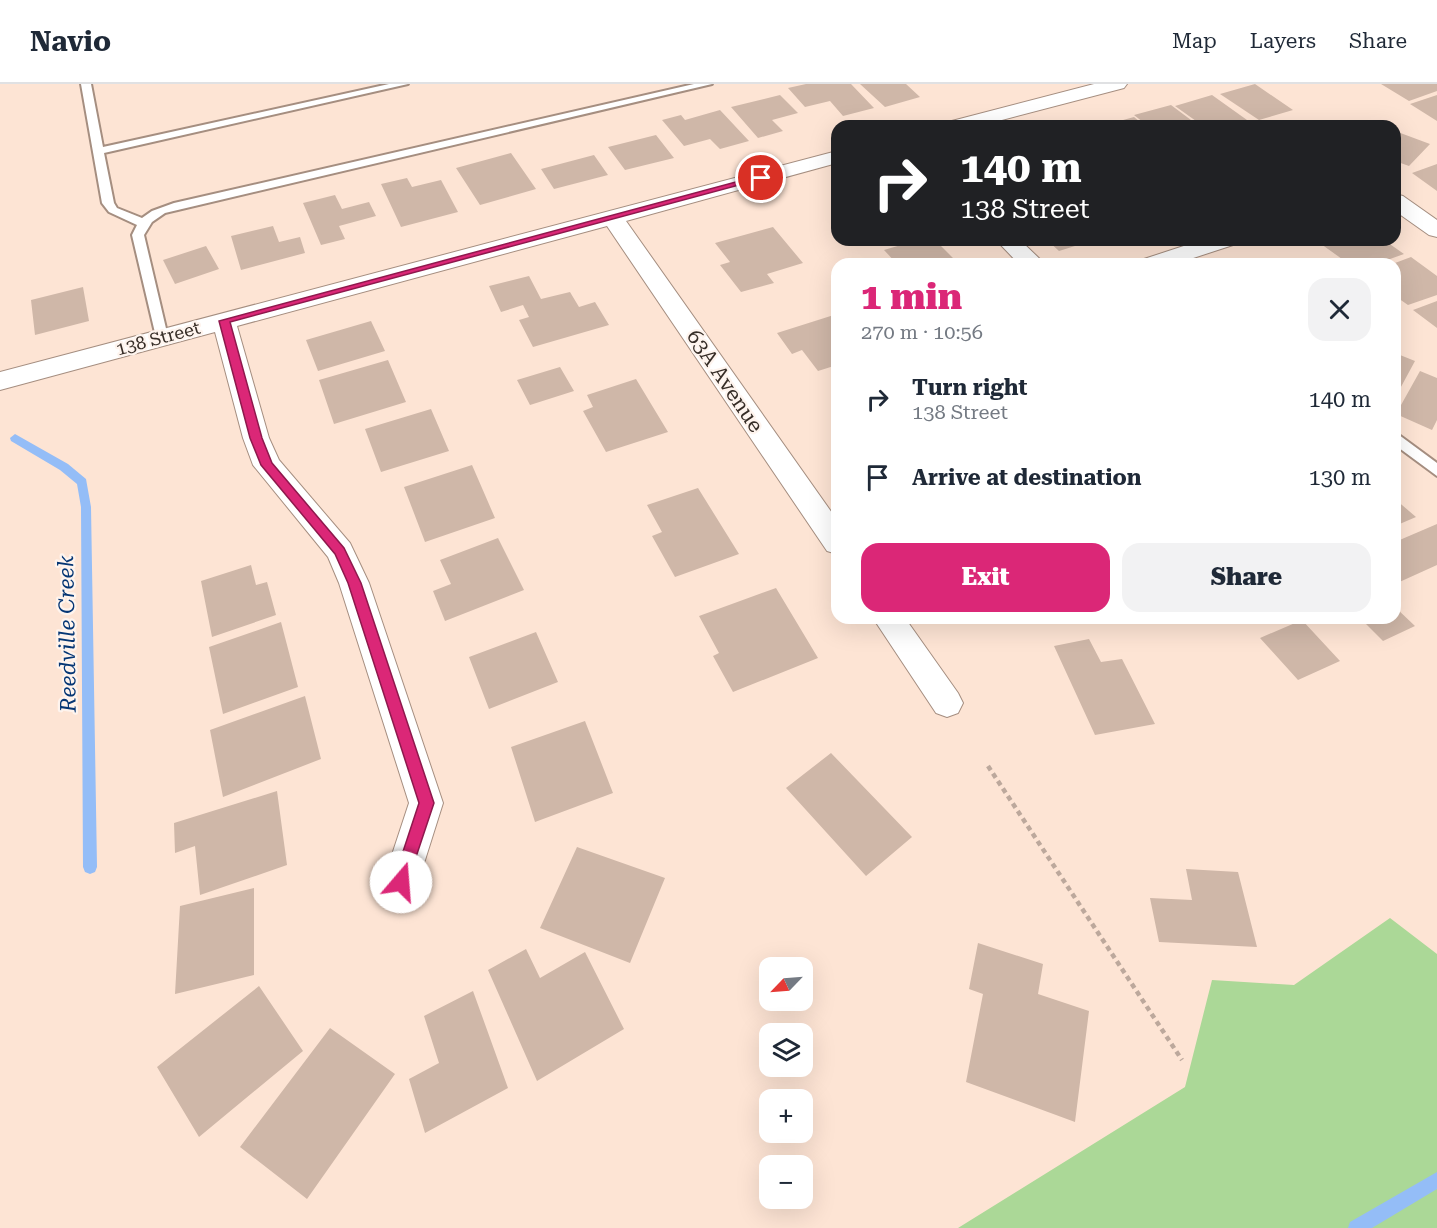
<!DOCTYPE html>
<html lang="en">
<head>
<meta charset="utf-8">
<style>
  body { margin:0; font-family:"Roboto Serif",serif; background:#f2f2f3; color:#1f2937; height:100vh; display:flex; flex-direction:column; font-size:22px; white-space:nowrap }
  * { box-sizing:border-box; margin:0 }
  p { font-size:20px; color:#747a83 }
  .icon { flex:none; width:33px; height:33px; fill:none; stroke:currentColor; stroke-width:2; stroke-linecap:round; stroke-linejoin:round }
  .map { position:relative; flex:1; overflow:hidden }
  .sheet { position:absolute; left:831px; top:174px; width:570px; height:366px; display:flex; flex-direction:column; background:#fff; border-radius:18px; box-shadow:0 6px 24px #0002 }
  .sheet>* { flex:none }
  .hud { position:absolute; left:831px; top:36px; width:570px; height:126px; border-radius:18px; box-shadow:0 6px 24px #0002; background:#202124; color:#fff; overflow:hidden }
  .needle { width:39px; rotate:245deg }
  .tools { position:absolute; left:759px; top:873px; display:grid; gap:12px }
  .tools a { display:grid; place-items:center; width:54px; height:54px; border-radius:12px; background:#fff; box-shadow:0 6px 24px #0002; font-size:30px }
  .pin { position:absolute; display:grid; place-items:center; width:51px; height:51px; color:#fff; margin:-26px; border:3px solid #fff; border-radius:50%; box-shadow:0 2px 6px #0007 }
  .me { position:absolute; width:66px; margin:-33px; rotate:18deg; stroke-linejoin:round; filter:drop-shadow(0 0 4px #0008) }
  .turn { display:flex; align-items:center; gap:21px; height:126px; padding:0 30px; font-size:27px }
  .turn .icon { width:78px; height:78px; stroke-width:2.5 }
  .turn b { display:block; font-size:42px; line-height:51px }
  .round { display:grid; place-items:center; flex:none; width:63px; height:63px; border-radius:18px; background:#f2f2f3 }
  .headline { display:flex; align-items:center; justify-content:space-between; height:102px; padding:0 30px }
  h1 { font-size:36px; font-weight:800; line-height:45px; color:#db2777 }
  .cta { display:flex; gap:12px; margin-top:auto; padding:12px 30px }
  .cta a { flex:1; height:69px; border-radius:18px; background:#db2777; color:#fff; font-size:24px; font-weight:800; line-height:69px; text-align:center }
  .cta a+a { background:#f2f2f3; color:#1f2937 }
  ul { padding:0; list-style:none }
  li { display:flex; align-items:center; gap:18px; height:78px; padding:0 30px }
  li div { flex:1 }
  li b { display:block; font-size:22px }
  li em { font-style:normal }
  header { display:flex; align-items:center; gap:36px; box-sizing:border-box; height:84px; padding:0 30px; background:#fff; border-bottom:2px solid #e0e1e3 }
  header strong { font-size:28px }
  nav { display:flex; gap:33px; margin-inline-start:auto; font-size:21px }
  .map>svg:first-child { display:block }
  .green { fill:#abd897 }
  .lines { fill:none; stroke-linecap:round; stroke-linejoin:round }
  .stream { fill:#94bdf7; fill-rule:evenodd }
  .building { fill:#cfb7a8 }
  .service-casing { stroke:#a58e80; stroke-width:4 }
  .minor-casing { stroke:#a58e80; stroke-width:2 }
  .path { stroke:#bca89c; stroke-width:4.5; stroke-dasharray:5 4; stroke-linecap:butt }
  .service { fill:#fff; fill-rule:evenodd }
  .minor { fill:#fff; fill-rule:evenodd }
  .route { fill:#db2777; stroke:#8e194d; stroke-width:1.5 }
  .labels { text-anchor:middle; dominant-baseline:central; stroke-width:4.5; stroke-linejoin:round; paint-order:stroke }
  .far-street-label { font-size:18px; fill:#362d27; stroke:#fef4ee }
  .street-label { font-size:21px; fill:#362d27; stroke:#fef4ee }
  .water-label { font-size:22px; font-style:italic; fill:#053674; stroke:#fef4ee }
</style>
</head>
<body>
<header>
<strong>Navio</strong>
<nav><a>Map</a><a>Layers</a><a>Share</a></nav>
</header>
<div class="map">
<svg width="1437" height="1144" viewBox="0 0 1437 1144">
  <rect width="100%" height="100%" fill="#fde4d4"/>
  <path class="green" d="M1390 834 1437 870V1144H958L1185 1003 1212 896 1294 901Z"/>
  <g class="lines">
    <path class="stream" d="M15 350 68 380 86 395 91 423 97 783 95 788 90 790 85 788 83 783 81 423 77 400 60 386 11 357 10 354Z
      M1437 1088V1105L1372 1144H1348L1350 1138Z"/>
  </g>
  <path class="building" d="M806 0H851L874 24 843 32 830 17 805 23 788 4Z
    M860 0H906L920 13 885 23Z
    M1255 0 1293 26 1259 36 1220 10Z
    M1381 0H1437V7L1409 17Z
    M780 11 798 29 772 36 783 47 758 54 731 23Z
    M1212 11 1247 36 1228 42H1203L1175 22Z
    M1437 11V37L1410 20Z
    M1171 21 1199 42H1148L1134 31Z
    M720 26 749 57 720 65 710 55 684 62 662 36 681 31 685 36Z
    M1134 33 1145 42H1105V41Z
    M1395 47 1430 60 1409 82 1395 77Z
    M656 51 674 74 625 86 608 63Z
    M511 69 536 105 480 121 456 84Z
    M594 71 608 91 554 105 541 85Z
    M1437 80V107L1412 89Z
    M407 94 412 103 441 96 458 128 401 143 381 100Z
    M335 111 342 125 369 118 376 132 339 142 345 155 321 161 303 119Z
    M273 142 279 158 300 153 305 169 241 186 231 152Z
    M773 143 803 179 767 190 774 199 741 208 720 181 730 178 715 159Z
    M918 156H935L955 176 943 180H897L884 166Z
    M1047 156H1094L1059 167Z
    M1332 156H1384L1404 170 1376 180H1349L1321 160Z
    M206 162 219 185 175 200 163 176Z
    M1411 173 1437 192V211L1408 221 1395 212V179Z
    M529 192 541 215 570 208 579 223 595 218 609 241 533 263 519 236 529 233 523 221 501 228 489 202Z
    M83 203 89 237 35 251 31 216Z
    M1437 217V244L1413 226Z
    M837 230V281L818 287 802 266 792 270 777 249Z
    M371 237 385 267 318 287 306 256Z
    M1395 269 1415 277 1395 314Z
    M388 276 406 318 334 340 319 296Z
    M560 283 574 307 530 321 517 296Z
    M1420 287 1437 294V336L1432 346 1396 330Z
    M636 295 668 348 606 368 583 327 593 323 587 311Z
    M431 325 449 367 381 388 365 345Z
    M472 381 495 434 425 458 404 403Z
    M698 404 739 470 675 493 652 452 662 448 647 421Z
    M1395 415 1416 433 1395 442Z
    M1437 440V481L1395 500V458Z
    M498 454 524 506 445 537 433 507 451 500 440 476Z
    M251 481 256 501 267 498 276 531 212 553 201 497Z
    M776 504 818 574 733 608 713 572 719 569 699 532Z
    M1395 523 1415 542 1383 557 1360 534H1395Z
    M1302 536 1340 577 1298 596 1260 554Z
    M281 538 298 603 223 630 209 563Z
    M536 548 558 598 489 625 469 573Z
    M1089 555 1101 578 1122 575 1155 640 1095 651 1054 562Z
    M305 612 321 675 223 713 210 646Z
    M585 637 613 709 535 738 511 663Z
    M831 669 912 753 866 792 786 704Z
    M277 707 287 781 200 811 195 762 175 769 174 739Z
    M577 763 665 794 630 879 540 844Z
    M1186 785 1238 788 1257 863 1159 858 1150 814 1192 816Z
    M254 804V891L175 910 180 822Z
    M978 859 1043 880 1038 910 1089 927 1075 1038 966 998 983 910 969 905Z
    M526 865 540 894 585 868 624 945 537 997 488 886Z
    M259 902 303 967 199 1053 157 983Z
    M473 907 508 1004 425 1049 409 995 439 979 424 932Z
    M330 944 395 990 307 1115 240 1063Z"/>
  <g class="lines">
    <g class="service-casing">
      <path id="service" d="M81 0H91L103 63 389 0H408L104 69 114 119 117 124 142 134 152 127 174 119 694 0H712L165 129 152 138 144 151 168 253 162 257 156 253 132 151 137 141 109 128 102 119Z
        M1395 348 1437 379V392L1395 361Z"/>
    </g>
    <g class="minor-casing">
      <path id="minor" d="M1094 0H1127L1124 4 979 42H945L948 38Z
        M837 67V79L626 137 837 436V470L827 467 607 142 237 242 269 354 279 376 350 459 369 499 443 719 414 811 401 816 388 811 383 798 409 719 339 499 328 473 253 381 243 354 215 248 0 306V288Z
        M1395 110 1403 112 1437 136V153L1429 151 1395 127Z
        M996 156H1020L1045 180H1019Z
        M1202 156H1236L1233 161 1175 180H1140L1144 175Z
        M873 534H905L958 609 963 619 958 629 947 633 936 629Z"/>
    </g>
    <path class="path" d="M988 682 1182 976"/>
    <use href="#service" class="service"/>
    <use href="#minor" class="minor"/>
  </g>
  <path class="route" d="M758 92 765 94 230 238 262 354 272 379 344 464 361 499 434 719 406 803 401 805 395 803 393 798 419 719 348 499 335 470 261 381 250 354 219 237Z"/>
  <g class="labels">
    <g class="far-street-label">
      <text transform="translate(158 254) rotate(-15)">138 Street</text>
    </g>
    <g class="street-label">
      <text transform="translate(725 297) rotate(56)">63A Avenue</text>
    </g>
    <g class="water-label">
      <text transform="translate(67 550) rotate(-91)">Reedville Creek</text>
    </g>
  </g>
</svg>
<div class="tools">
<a><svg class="needle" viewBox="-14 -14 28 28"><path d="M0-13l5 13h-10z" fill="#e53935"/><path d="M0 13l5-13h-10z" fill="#747a83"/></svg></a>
<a><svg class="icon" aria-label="layers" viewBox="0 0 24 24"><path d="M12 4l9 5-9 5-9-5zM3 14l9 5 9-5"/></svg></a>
<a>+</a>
<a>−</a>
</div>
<div class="pin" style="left:761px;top:94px;background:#d93025"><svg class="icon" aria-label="arrive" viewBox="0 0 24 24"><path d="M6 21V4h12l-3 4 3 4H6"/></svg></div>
<svg class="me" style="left:401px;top:798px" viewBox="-20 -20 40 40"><circle r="19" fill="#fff"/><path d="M0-13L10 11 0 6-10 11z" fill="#db2777"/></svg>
<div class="hud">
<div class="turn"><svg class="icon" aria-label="right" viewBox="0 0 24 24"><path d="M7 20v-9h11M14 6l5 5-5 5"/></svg><div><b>140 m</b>138 Street</div></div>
</div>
<section class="sheet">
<div class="headline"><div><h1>1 min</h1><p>270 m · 10:56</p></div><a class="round"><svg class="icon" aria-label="close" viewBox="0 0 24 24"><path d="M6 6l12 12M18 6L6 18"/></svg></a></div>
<ul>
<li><svg class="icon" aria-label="right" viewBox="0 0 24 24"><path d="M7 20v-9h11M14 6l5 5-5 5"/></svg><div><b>Turn right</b><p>138 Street</p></div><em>140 m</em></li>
<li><svg class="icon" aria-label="arrive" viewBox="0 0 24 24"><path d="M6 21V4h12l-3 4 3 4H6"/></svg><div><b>Arrive at destination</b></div><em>130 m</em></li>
</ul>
<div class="cta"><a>Exit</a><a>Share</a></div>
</section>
</div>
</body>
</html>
